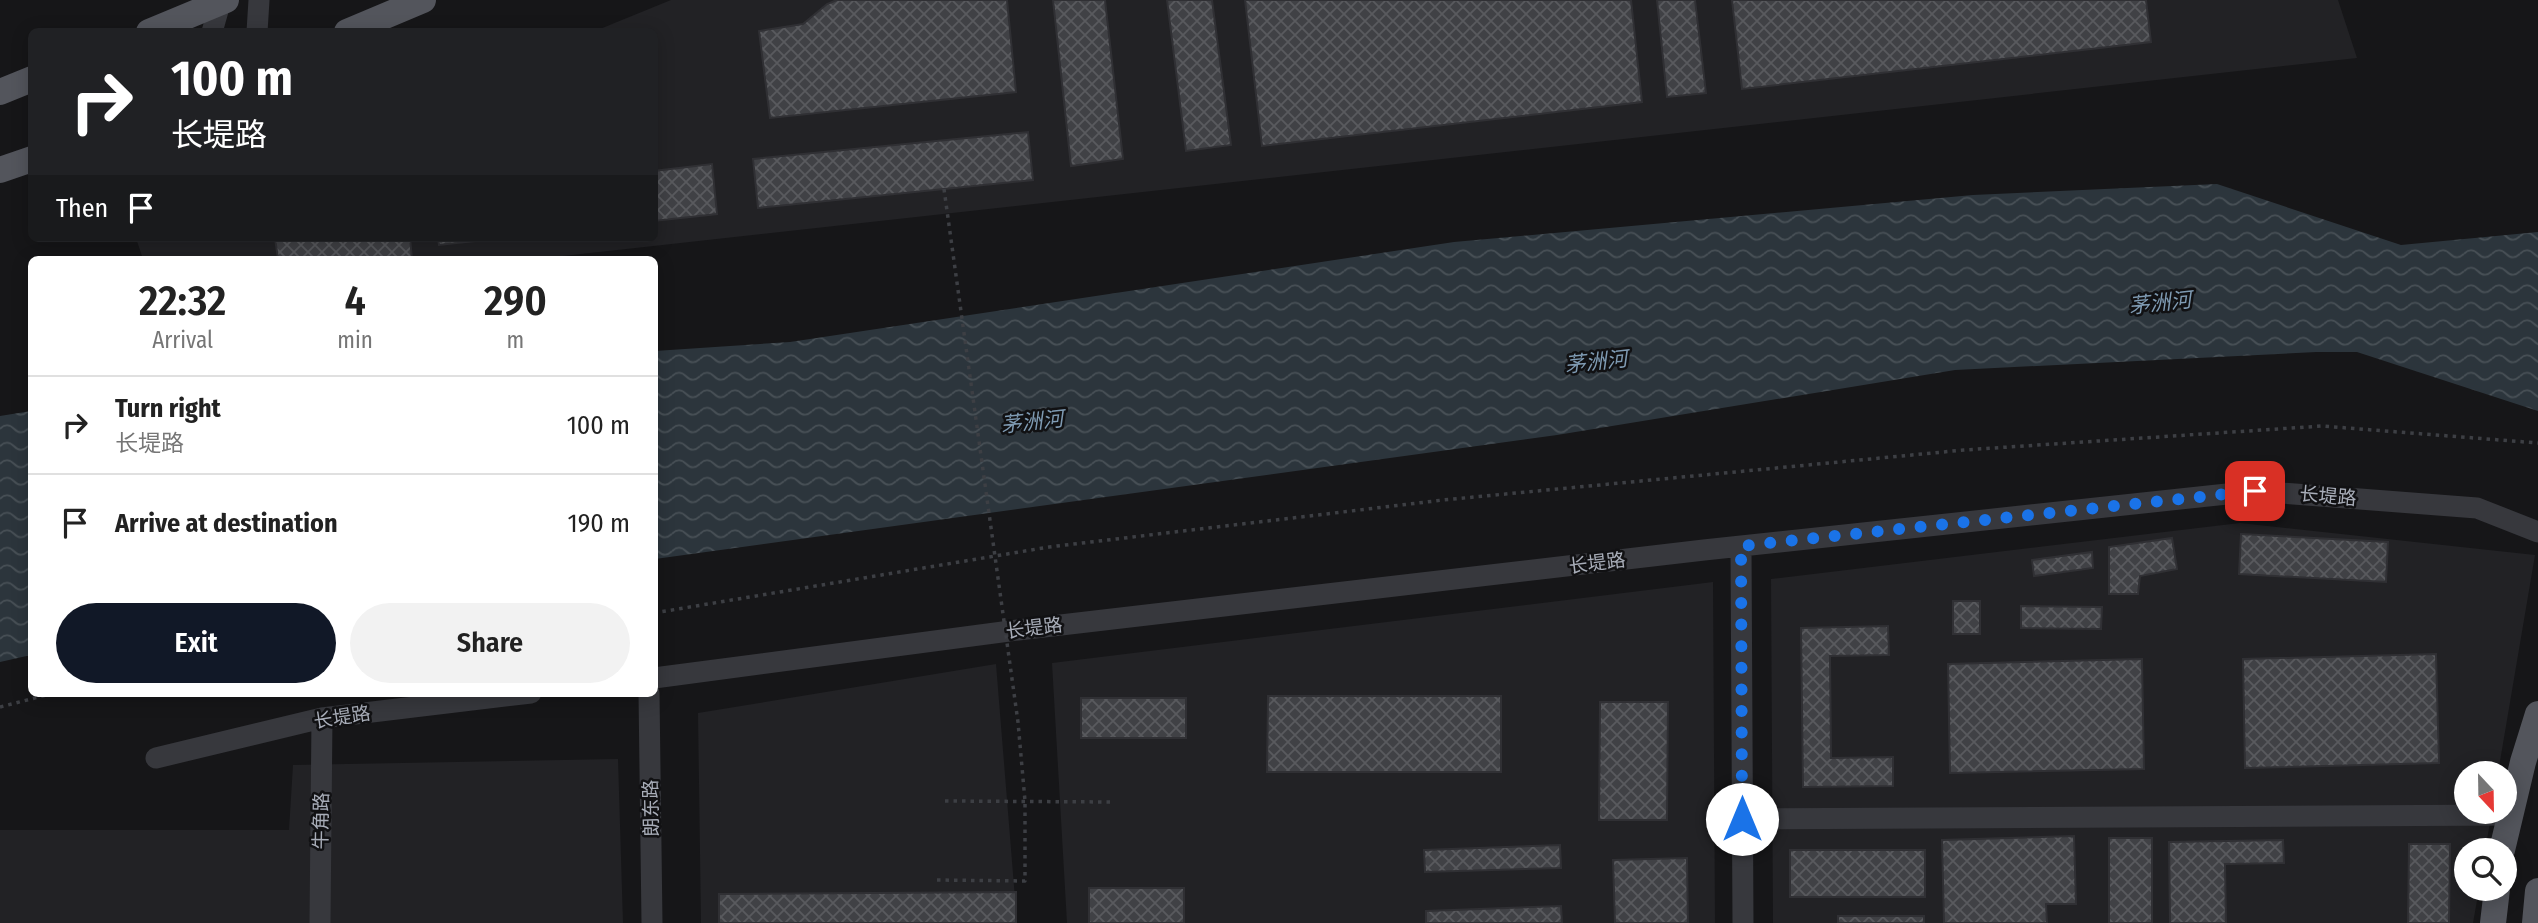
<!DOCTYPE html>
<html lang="en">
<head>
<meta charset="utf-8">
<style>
  body { margin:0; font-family:"Fira Sans Condensed","Noto Sans SC",sans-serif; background:#f2f2f2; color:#222; height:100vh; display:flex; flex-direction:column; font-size:26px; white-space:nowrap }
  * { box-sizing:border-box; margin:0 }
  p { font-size:23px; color:#767676 }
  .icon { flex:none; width:38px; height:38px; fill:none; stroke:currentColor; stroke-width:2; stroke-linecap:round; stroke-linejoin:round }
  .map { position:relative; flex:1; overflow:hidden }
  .side { position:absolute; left:28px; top:256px; width:630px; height:441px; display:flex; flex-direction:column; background:#fff; border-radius:10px; box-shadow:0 4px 18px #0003 }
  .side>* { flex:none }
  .guide { position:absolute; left:28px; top:28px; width:630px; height:214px; border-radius:10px; box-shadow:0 4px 18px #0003; background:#202124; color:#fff; overflow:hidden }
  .needle { width:46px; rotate:158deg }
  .buttons { position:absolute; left:2454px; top:761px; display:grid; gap:14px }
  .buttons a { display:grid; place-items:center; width:63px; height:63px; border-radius:50%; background:#fff; box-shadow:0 4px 18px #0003; font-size:35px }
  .pin { position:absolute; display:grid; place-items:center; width:60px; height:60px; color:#fff; margin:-30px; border-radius:14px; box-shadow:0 4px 10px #0006 }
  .me { position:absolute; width:77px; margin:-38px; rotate:0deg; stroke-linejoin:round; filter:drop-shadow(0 0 5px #0008) }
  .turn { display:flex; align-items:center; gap:24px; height:147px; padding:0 28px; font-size:32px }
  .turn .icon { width:91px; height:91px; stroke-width:2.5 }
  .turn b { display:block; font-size:49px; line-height:60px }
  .then { display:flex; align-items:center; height:66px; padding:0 28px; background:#0003; gap:14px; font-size:26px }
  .eta { display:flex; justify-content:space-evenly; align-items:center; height:119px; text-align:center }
  .eta b { font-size:42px; font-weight:600; line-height:49px }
  .button { display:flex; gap:14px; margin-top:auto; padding:14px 28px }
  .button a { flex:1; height:80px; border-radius:42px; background:#111827; color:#fff; font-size:28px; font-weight:600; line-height:80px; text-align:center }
  .button a+a { background:#f2f2f2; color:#222 }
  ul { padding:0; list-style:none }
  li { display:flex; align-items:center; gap:21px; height:98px; padding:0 28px; border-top:2px solid #e0e0e0 }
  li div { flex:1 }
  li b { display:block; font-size:26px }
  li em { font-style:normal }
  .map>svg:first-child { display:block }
  .built { fill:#222225 }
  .water { fill:url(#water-waves) }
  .building { fill:url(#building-cross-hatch); stroke:#303034; stroke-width:2 }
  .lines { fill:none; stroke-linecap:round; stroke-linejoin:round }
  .path { stroke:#3d3f44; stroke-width:3.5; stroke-dasharray:3.5 5; stroke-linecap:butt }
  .minor { stroke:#37383d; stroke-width:21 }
  .major { stroke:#53555c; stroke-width:26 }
  .path-bridge { stroke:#3d3f44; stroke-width:3.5; stroke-dasharray:3.5 5; stroke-linecap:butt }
  .route { stroke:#1a73e8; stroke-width:12; stroke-dasharray:0 21.6 }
  .labels { text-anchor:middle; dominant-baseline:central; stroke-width:5; stroke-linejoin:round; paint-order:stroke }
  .street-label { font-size:19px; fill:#a8adb8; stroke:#111113 }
  .water-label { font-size:21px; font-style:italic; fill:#7f9bb3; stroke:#111113 }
</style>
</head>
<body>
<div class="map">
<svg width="2538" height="923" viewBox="0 0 2538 923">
  <defs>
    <pattern id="water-waves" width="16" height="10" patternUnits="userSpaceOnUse" patternTransform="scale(1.75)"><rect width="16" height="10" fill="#2c353c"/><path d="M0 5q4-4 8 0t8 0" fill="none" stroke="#485056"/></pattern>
    <pattern id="building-cross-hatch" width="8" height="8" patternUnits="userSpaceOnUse" patternTransform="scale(1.75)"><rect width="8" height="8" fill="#404145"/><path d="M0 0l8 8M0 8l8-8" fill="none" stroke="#595a5e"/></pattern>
  </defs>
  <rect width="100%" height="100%" fill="#161618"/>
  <path class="built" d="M671 0H2338L2357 58 536 259H143L136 238H654V32L595 31Z
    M2240 523 2535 555 2498 773 2466 774V812H2492L2485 850H2466V889H2479L2473 923H1773L1771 579Z
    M1713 582 1715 923H1067L1052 663Z
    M996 664 1017 923H701L698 713Z
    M618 759 623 923H0V830H289L293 765Z"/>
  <path class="water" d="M2217 184 2401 245 2538 232V411L2357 352H2316L1955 370 1557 435 655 559V351L790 342 1454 242 1973 195Z
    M31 411V655L0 662V416Z"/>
  <path class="building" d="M837 0H1007L1016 92 770 118 759 31 803 24 827 4Z
    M1053 0H1105L1123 159 1071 166Z
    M1167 0H1212L1231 145 1186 151Z
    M1245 0H1631L1642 102 1262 146Z
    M1657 0H1695L1706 93 1667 97Z
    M1732 0H2146L2151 42 1742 89Z
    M1028 132 1033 180 758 208 753 159Z
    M712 164 717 214 654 221V171Z
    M275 238H410L412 259H278Z
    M438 238H503L439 245Z
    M2241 534 2388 542 2386 582 2239 574Z
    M2172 538 2177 569 2140 576 2138 594H2109V547Z
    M2092 552 2093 568 2034 576 2032 560Z
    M1953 601H1980V634H1953Z
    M2021 606 2102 607 2101 629 2021 628Z
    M1888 626 1889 655 1830 656 1831 758 1893 757V786L1803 787 1801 628Z
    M2436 654 2439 763 2245 768 2243 659Z
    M2142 659 2144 769 1950 773 1948 664Z
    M1268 696H1501V772H1267Z
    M1081 698H1186V738H1081Z
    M1600 702H1668L1667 820H1599Z
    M2074 836 2076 904H2046L2047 923H1944L1942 840Z
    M2109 838H2152V923H2109Z
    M2283 840 2284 863 2225 864 2226 923H2170L2169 842Z
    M2409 844H2450L2449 923H2408Z
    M1560 845 1561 868 1425 872 1424 850Z
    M1790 850H1925V897H1790Z
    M1687 858 1688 923H1615L1613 860Z
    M1089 888H1184V923H1089Z
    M1016 892V923H719V894Z
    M1561 906 1562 923H1426V911Z
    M1838 916H1924V923H1838Z"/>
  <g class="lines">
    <path class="path" d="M654 613 1049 547 1443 500 1964 450 2322 426 2538 443
      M0 707 54 693
      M945 801 1112 802"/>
    <path class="minor" d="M212 32 221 0
      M257 32 259 0
      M1741 546 1743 923
      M654 678 1018 630 1704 550 2255 491 2477 508 2538 532
      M649 693 652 923
      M156 758 322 718 531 693
      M1742 819 2510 815
      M320 923 322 718"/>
    <path class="major" d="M149 32 226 0
      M347 32 423 0
      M0 92 32 79
      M0 170 32 159
      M2502 850 2523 762 2538 714
      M2493 923 2497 889
      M2535 923 2538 891"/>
    <path class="path-bridge" d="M937 880 1025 881V801L1018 722 944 189"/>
  </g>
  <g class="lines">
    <path class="route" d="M1742 819 1741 546 2255 491"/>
  </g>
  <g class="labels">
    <g class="street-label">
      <text transform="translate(2328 496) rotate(5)">长堤路</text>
      <text transform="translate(1597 563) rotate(-7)">长堤路</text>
      <text transform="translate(1034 628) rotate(-7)">长堤路</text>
      <text transform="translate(342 717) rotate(-9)">长堤路</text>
      <text transform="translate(651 808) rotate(-91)">朗东路</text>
      <text transform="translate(321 821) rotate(-89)">牛角路</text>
    </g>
    <g class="water-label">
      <text transform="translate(2160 303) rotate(-6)">茅洲河</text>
      <text transform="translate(1596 362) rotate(-6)">茅洲河</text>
      <text transform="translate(1032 422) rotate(-6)">茅洲河</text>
    </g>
  </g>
</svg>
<div class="buttons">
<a><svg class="needle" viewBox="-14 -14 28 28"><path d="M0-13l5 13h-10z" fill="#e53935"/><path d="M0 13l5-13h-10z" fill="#767676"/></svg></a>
<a><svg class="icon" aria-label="search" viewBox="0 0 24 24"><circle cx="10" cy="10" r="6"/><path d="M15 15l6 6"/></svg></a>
</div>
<div class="pin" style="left:2255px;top:491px;background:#d93025"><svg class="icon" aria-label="arrive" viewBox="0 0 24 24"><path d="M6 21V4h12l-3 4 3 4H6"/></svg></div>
<svg class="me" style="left:1742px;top:819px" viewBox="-20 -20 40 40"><circle r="19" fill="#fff"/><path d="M0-13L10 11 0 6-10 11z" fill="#1a73e8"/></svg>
<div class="guide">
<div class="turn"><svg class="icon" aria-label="right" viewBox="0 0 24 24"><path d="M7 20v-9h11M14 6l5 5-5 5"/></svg><div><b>100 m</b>长堤路</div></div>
<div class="then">Then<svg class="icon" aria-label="arrive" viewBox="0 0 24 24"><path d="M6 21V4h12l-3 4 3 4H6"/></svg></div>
</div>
<section class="side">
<div class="eta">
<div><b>22:32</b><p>Arrival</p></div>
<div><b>4</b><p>min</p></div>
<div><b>290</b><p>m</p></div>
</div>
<ul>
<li><svg class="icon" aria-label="right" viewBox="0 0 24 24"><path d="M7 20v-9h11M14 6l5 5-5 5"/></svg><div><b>Turn right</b><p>长堤路</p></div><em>100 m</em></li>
<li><svg class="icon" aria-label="arrive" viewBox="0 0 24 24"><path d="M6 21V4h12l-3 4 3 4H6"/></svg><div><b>Arrive at destination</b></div><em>190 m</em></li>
</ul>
<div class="button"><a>Exit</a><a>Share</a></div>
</section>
</div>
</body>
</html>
